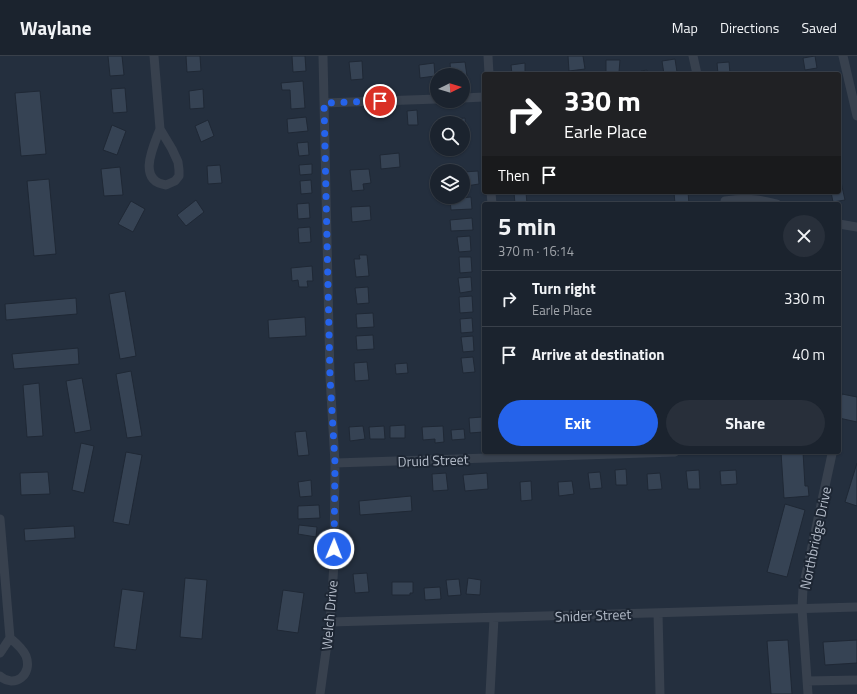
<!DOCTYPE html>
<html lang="en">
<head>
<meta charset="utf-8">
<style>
  body { margin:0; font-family:"Titillium Web",sans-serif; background:#282f3a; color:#f1f3f6; height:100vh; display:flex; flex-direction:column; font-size:15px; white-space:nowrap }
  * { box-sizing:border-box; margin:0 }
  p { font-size:13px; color:#a0a4aa }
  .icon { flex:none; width:22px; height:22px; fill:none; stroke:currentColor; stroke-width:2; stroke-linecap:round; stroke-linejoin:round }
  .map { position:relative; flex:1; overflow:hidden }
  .sheet { position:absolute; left:482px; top:146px; width:359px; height:252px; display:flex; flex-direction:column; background:#1b232e; border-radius:4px; box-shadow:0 1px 3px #0004,0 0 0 1px #39404a }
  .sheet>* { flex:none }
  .top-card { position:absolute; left:482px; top:16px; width:359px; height:122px; border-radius:4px; box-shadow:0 1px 3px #0004,0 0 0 1px #39404a; background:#202124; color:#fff; overflow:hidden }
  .needle { width:26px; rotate:85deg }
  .tools { position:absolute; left:430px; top:12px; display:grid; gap:8px }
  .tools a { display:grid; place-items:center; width:40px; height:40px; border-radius:50%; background:#1b232e; box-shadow:0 1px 3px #0004,0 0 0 1px #39404a; font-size:20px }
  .pin { position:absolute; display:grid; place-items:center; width:34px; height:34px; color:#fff; margin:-17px; border:2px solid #fff; border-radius:50%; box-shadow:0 1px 4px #0007 }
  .me { position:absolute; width:44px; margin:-22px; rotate:1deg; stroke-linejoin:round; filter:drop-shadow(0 0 3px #0008) }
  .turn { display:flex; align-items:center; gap:14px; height:84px; padding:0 16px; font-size:18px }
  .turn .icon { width:52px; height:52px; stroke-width:2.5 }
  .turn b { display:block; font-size:28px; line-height:34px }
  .then { display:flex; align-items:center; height:38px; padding:0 16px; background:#0003; gap:8px; font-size:15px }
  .round { display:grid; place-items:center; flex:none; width:42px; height:42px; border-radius:21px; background:#282f3a }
  .head { display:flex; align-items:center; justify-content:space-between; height:68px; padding:0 16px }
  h1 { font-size:24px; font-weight:700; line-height:30px }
  .primary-button { display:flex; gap:8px; margin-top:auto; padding:8px 16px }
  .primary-button a { flex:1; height:46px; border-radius:24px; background:#2563eb; color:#fff; font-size:16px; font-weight:700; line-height:46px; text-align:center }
  .primary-button a+a { background:#282f3a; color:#f1f3f6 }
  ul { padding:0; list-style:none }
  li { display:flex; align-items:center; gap:12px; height:56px; padding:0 16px; border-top:1px solid #39404a }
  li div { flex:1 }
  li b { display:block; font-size:15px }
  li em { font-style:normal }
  header { display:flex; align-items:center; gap:24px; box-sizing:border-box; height:56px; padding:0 20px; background:#1b232e; border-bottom:1px solid #39404a }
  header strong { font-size:19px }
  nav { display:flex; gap:22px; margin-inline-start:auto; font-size:14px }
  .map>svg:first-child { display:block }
  .building { fill:#364354; stroke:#1f2835 }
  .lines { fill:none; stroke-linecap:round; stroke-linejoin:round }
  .minor { stroke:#38414e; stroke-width:9 }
  .route { stroke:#2563eb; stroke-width:7; stroke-dasharray:0 12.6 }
  .labels { text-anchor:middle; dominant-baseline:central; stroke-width:4; stroke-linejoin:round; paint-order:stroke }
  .street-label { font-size:14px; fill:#b4bcc9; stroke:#1d2633 }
</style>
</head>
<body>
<header>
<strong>Waylane</strong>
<nav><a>Map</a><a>Directions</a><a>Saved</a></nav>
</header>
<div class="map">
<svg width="857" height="638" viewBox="0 0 857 638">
  <rect width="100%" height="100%" fill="#242f3e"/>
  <path class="building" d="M108 0H122L124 19 110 20Z
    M186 0H200L201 15 187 16Z
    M292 0H305L306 15 293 16Z
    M568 0H583L585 13 569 15Z
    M815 0 817 12 805 14 803 2Z
    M675 3 677 16 664 18 662 5Z
    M606 4H620L619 16H606Z
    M362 5 363 23 351 24 349 6Z
    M465 6 467 20 451 19 450 7Z
    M729 6 730 18H718L717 7Z
    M434 7 435 20 420 22 419 9Z
    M525 7V18H512L511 9Z
    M647 14V18H641V15Z
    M303 25 305 52 291 53 290 34H282L281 27Z
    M125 32 127 56 113 57 111 33Z
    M203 33 204 52 190 53 189 35Z
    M40 35 46 98 21 100 15 37Z
    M417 54 418 69H408L407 55Z
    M306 61 308 75 288 77 287 63Z
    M465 62 467 81 463 82V67H444V64Z
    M208 64 214 80 201 86 195 70Z
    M112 69 126 75 117 99 103 94Z
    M308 86 309 99 299 100 297 87Z
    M399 97 400 111 381 113 380 99Z
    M312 108V118L300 119 299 109Z
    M220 109 222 127 208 128 207 110Z
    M120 111 123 139 104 140 101 113Z
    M369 113 371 127 363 128 364 134 352 135 350 114Z
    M478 115 479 128 466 130 464 116Z
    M49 123 56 198 34 200 27 125Z
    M311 124 312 137 301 138 300 125Z
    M841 126 845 144 833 146 831 136H839V127Z
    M514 136H526L527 148H515Z
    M674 136H688L689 148H675Z
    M471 141 472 153 451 154 450 143Z
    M196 144 204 156 186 170 177 159Z
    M131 145 145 153 133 176 118 168Z
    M309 147 310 162 298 163 297 148Z
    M370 150 371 164 352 166 351 151Z
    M472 162 473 174 451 175 450 164Z
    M310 171 311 186 299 187 298 172Z
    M470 180 471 195 459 196 457 181Z
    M359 199H367L369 220 356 221 354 203H360Z
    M459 201H471L472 216 460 217Z
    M312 210 313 225H307L308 231H299L298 224 292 225 291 212Z
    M471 221 472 235 460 237 458 222Z
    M368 231 369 247 357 248 355 232Z
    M125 235 136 300 120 303 109 238Z
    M472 240 473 256 460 257 459 241Z
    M76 242 77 258 6 264 5 248Z
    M373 257 374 271 357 272 356 258Z
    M305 261 306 280 269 282 268 264Z
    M472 262 473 276 461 277 460 263Z
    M373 279 374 293 357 294 356 280Z
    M473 280 474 295 463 296 461 281Z
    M78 292 79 308 14 313 12 298Z
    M473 301 475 316 463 317 461 302Z
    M367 306 369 324 355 325 354 307Z
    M407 307 408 317 396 318 395 308Z
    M131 315 142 380 127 382 116 318Z
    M82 322 91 374 75 377 66 325Z
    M39 327 43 380 27 381 23 329Z
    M842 338 857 341V366L839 362V342H841Z
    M482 361 483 376 470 377 469 362Z
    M405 369V382H390V370Z
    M363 370 365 383 350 385 349 371Z
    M384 370 385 383H370L369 371Z
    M443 370 444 386 435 387V383L423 384 422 371Z
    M464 373 465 383 452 384 451 374Z
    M306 375 309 399 298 400 295 376Z
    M81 387 94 390 84 437 72 434Z
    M126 396 142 399 129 469 113 466Z
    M781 396H803L805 430H808L809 440 784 442Z
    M857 407V450L845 446Z
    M626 413 627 429H616L615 414Z
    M699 414 700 433H688L686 415Z
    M736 414 737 428 721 429 720 415Z
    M48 416 50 438 21 439 20 417Z
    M600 416 602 432 590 433 588 417Z
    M446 417 448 434 433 435 432 418Z
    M487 417 488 433 465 435 463 419Z
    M660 417 662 433 648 434 647 418Z
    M311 424 312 440 300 441 298 426Z
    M531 425 532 444 521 445 520 426Z
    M572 425 574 438 559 440 558 426Z
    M411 440 412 455 360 459 359 445Z
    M785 448 805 454 787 521 767 516Z
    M319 449 320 462 298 463V450Z
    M299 469 317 471 316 481 298 478Z
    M74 470 75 482 25 485 24 473Z
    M367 517 369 536 355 537 353 518Z
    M185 522 207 524 202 583 180 581Z
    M468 522 481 524 480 539 466 538Z
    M459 523 461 539 448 540 446 524Z
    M392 526H413V537H410V539H392Z
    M440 531 441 543 425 544 424 532Z
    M122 533 144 536 136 594 114 591Z
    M283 534 304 537 298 577 277 574Z
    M788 584 792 638H771L767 585Z
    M857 584V607L825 609 823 586Z"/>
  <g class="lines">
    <path class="minor" d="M154 0 160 73 172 93 178 106 179 114V120L175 125 166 129C136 125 154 89 160 73
      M488 0 489 18
      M693 0 697 18
      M843 0 857 60
      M463 42 484 41
      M324 47 437 43
      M491 136 492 148
      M725 145C745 142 757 143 777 148
      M839 168 857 171
      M335 407 675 396
      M0 463 10 582 0 597
      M658 557 660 638
      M330 566 857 551
      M0 620C14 633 33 619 26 600 23 593 16 587 10 582
      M807 625 857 624
      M320 638 330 566 334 508 335 407 330 321 323 0
      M490 638 494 562
      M808 638 802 553 803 532 832 398"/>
  </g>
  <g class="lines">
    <path class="route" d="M334 493 335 407 330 321 324 47 380 45"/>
  </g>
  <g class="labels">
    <g class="street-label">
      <text transform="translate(433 404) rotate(-2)">Druid Street</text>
      <text transform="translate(815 482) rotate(-78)">Northbridge Drive</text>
      <text transform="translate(329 559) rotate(-85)">Welch Drive</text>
      <text transform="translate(593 559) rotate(-2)">Snider Street</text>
    </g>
  </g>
</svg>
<div class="tools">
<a><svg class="needle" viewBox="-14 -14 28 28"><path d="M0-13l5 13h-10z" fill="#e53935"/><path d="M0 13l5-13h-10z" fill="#a0a4aa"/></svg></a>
<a><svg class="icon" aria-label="search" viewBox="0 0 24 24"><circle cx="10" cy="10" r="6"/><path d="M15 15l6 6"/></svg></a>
<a><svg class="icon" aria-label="layers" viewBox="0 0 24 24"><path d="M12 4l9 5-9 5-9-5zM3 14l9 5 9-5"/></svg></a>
</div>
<div class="pin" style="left:380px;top:45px;background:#d93025"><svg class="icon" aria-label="arrive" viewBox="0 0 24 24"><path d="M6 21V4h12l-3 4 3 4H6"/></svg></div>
<svg class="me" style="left:334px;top:493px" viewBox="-20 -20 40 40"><circle r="17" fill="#2563eb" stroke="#fff" stroke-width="3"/><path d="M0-11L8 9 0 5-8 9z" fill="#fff"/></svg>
<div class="top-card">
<div class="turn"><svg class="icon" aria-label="right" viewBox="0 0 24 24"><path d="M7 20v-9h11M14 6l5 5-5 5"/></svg><div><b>330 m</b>Earle Place</div></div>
<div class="then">Then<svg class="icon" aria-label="arrive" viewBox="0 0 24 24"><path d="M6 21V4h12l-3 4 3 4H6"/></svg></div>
</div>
<section class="sheet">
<div class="head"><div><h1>5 min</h1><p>370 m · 16:14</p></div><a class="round"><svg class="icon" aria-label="close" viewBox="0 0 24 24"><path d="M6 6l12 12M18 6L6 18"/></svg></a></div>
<ul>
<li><svg class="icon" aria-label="right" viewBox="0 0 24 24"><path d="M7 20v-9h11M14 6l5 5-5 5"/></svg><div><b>Turn right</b><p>Earle Place</p></div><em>330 m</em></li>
<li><svg class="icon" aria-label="arrive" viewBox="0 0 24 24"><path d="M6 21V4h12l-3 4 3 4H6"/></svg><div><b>Arrive at destination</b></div><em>40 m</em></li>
</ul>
<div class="primary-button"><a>Exit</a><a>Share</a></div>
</section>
</div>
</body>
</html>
